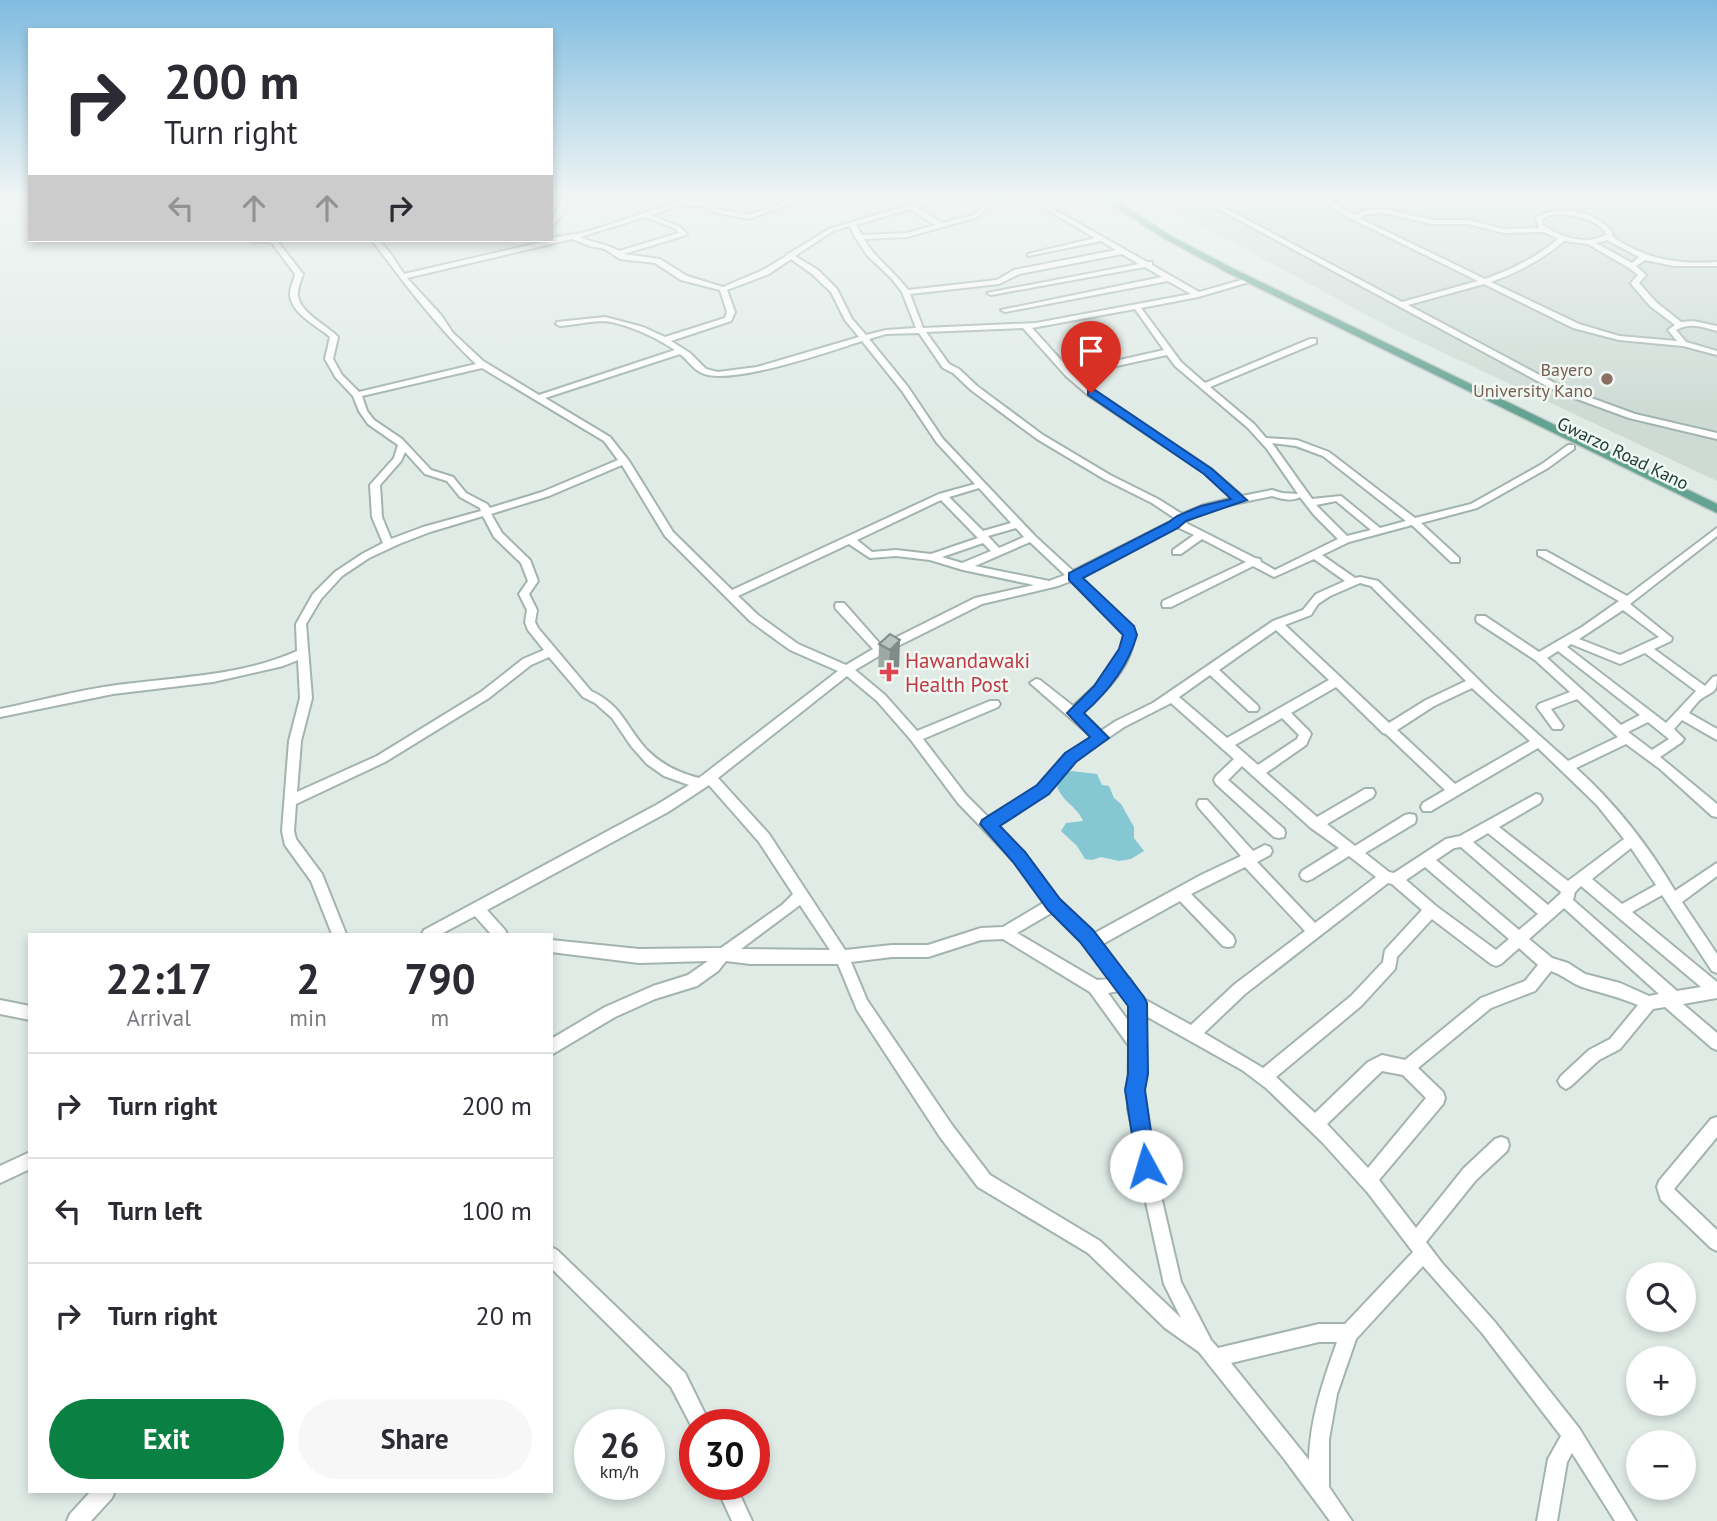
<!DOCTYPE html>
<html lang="en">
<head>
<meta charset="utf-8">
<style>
  body { margin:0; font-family:"PT Sans",sans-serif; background:#f7f7f7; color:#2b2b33; height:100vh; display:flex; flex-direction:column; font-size:26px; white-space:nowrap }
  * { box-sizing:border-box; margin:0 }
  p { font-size:23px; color:#7c7c81 }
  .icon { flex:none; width:38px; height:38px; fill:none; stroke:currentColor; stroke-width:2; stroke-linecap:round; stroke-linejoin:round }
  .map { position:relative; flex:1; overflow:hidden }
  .drawer { position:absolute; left:28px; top:933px; width:525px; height:560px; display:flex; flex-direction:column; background:#fff; border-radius:0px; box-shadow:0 4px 10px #0003 }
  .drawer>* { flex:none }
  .banner { position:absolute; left:28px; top:28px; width:525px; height:214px; border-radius:0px; box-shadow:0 4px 10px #0003; background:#fff; color:#2b2b33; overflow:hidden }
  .buttons { position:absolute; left:1626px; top:1262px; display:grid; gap:14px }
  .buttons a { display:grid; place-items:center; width:70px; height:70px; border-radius:50%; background:#fff; box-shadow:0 4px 10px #0003; font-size:35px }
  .speed { position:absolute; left:574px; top:1409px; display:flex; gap:14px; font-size:35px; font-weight:700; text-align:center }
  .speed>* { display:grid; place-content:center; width:91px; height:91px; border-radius:50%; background:#fff; box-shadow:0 4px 10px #0003; line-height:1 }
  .speed small { font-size:18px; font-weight:400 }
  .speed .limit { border:10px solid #d22; background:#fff; color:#111 }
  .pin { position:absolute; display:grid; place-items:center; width:60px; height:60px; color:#fff; margin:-72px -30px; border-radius:50% 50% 50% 0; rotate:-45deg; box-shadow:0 0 7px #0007 }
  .pin .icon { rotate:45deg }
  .me { position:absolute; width:77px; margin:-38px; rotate:354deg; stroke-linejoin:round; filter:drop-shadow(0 0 5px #0008) }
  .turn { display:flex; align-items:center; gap:24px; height:147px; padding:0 21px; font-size:32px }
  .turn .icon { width:91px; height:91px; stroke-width:2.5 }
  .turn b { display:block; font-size:49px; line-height:60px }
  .lanes { display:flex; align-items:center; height:66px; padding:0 21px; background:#0003; justify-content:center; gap:35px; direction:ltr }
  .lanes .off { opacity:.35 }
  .eta { display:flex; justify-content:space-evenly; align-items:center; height:119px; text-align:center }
  .eta b { font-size:42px; font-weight:700; line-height:49px }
  .cta { display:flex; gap:14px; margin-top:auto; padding:14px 21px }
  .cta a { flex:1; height:80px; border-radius:42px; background:#0b8043; color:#fff; font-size:28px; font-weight:700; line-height:80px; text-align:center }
  .cta a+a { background:#f7f7f7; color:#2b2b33 }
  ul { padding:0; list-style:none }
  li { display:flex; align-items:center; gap:21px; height:105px; padding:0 21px; border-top:2px solid #e1e1e2 }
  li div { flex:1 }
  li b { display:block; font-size:26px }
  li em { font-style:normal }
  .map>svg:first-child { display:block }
  .built { fill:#cedbd5 }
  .water { fill:#85c7d3 }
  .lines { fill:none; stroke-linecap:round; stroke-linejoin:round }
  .minor-casing { stroke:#a3b3ad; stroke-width:4 }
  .major-casing { stroke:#c1c8c6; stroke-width:3 }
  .minor { fill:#fff; fill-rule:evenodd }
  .major { fill:#63a392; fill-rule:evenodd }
  .wall { fill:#9caaa4 }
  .shaded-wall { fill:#7f8b86 }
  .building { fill:#b5c6bf; stroke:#7f8b86; stroke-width:2 }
  .route { fill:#1a73e8; stroke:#114b97; stroke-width:2 }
  .education-dot { fill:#8d6e63; stroke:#f0f8f4; stroke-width:2.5 }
  .health-dot { fill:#e0444e; stroke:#f0f8f4; stroke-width:2.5 }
  .labels { text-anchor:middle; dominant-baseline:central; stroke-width:5; stroke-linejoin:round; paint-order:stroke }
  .far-education-label { font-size:18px; fill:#785e54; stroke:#f0f8f4; text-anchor:end }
  .far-street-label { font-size:18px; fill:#203c35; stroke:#f0f8f4 }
  .health-label { font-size:21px; fill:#be3a42; stroke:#f0f8f4; text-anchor:start }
</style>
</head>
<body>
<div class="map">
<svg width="1717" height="1521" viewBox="0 0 1717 1521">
  <rect width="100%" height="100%" fill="#e0ebe6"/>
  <path class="built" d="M1153 199H1717V481L1393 329Z"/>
  <path class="water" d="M1071 771 1097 774 1102 785 1109 786 1114 798 1121 804 1134 827V838L1144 851 1131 859 1119 861 1101 857 1092 860 1085 859 1077 846 1061 831 1066 823 1083 821C1078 807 1062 802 1057 786L1065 774Z"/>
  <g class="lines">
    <g class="minor-casing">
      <path id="minor" d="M561 199H567L564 212 551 228C551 219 558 210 561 199Z
        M793 199H803L749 219 718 213 703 206 681 205 651 215 680 227 687 234 686 235 624 254 660 259 687 276 723 287 763 270 786 256 787 254 790 253 829 229 929 199H940L916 207 942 223 974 215 985 202 999 199 989 204 978 217 907 237 864 239C875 259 894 271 908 290L997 280 1014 270 1116 250 1101 241 1028 256V254L1095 238 1046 209 1045 208 1048 206 1147 262H1152V265L1199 292 1249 278V282L1198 297 1141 308 1181 362 1205 383 1310 339H1316V343L1210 387 1254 424 1266 438 1297 440 1329 452 1415 518 1471 504 1542 464 1568 445H1574V449L1548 468 1477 508 1421 523 1459 558V562H1451L1412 525 1349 542 1322 555 1355 578 1360 577 1378 581 1492 693 1568 761 1618 737 1577 699 1551 709 1563 726 1561 729H1553L1537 707 1539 704 1570 692 1535 660 1477 622 1476 619 1477 616H1485L1539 652 1582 627 1619 601 1538 555V551H1546L1627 596 1717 528V536L1630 604 1672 638 1671 641 1654 649 1705 686 1713 677 1717 676C1717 694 1714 690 1701 699 1697 702 1692 709 1689 713L1717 729V740L1682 720 1674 729 1684 739 1682 742 1660 757 1717 804V817L1712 816 1660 769 1626 744 1576 768C1615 803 1650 848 1675 891L1717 863V876L1682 902 1717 954V973L1712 971 1662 895 1632 912 1717 982V998L1683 1004 1717 1033V1050L1712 1048 1665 1007 1653 1009 1620 1049 1599 1060 1571 1086 1566 1089 1561 1086 1558 1081 1561 1076 1589 1050 1610 1039 1638 1005C1619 997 1601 993 1582 987 1571 983 1563 975 1551 971L1535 991 1491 1008 1418 1068 1443 1092 1445 1098 1443 1104 1379 1180 1416 1228 1464 1168 1495 1139 1501 1137 1507 1139 1509 1145 1507 1151 1476 1180 1426 1242 1442 1263 1494 1321 1579 1428 1636 1521H1615L1572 1453 1567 1462 1557 1521H1537L1548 1459 1561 1436 1482 1333 1423 1266 1356 1339 1337 1394 1329 1439V1487L1352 1521H1330L1285 1460 1199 1352 1165 1328 1088 1253 978 1187 940 1137 857 1010 838 964H750L726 961 718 971 697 986 655 999 615 1017 551 1055V1039L605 1007 653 986 688 975 708 961 639 963 551 952V940L639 949 721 948 782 905 793 894 759 842 709 785 668 812 487 910 505 930 507 934H491L475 916 441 934H422L424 930 658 804 689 785 664 776 647 764 631 746 612 718 595 703 583 697 549 657 531 665 489 698 385 762 296 804 294 831 296 839 322 874 346 934H332L311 881 285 845 282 831 289 741 300 698 298 660 283 666 213 682 113 694 0 717V709C39 701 78 690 117 685 177 677 242 676 297 651L296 624 313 594 335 572 362 554 383 543 372 517 370 485 394 458 398 445 368 424 359 411 353 396 336 378 325 359 330 337C318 326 293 315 290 296 289 289 294 281 295 274L271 242H252L249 240H283L278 242 303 274C301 281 297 289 298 296 301 314 327 325 338 337L333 359 342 375 359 392 476 364C437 327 404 283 372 240H379L390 253 404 274 551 240V238L587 232 680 201 704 202 722 210 749 215ZM910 209 935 225 907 233 862 235 856 225ZM645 217 676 229 679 233 619 251C607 244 593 243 580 237ZM850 226 855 237 867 255 892 279 902 292 916 328 886 330 866 335 852 319 837 289 818 270 795 256 833 231ZM572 239 590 246 605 249 620 259 655 263 681 280 720 290 727 312 725 318 665 337 643 327 605 317 557 322 556 324 560 326C574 325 590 321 604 321 626 323 657 338 675 350L539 395 483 361 453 333 441 315 407 278ZM1122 254 1139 264 987 293 991 295 1145 267 1162 277 1001 310 1005 312 1168 281 1191 294 1036 323 923 328 910 294 999 284 1019 274ZM791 259 812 274 831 292 845 320 859 337 757 367 718 372 706 369 690 353 671 341 731 321 735 312 727 290 769 274ZM1135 309 1164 350 1071 371 1032 328ZM1023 328 1066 376 1088 395 1205 473 1233 498 1204 505 1182 514 1158 499 1110 475 1043 435 977 386 959 369 949 364 926 332ZM919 333 943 368 953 373 971 390 1037 439 1104 479 1152 503 1176 519 1073 571 1035 536 943 439 908 387 869 339 886 334ZM862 341 902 391 937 443 975 484 939 494 732 590 673 532 629 461 610 437 545 398 680 354C687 359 692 368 700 372 726 388 831 351 862 341ZM1167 355 1175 366 1248 428 1267 449 1298 494 1282 493 1272 490 1242 496 1211 469 1094 391 1075 375ZM482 368 604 441 618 460 542 492 490 508 487 504 466 493 453 477 431 470 402 439 374 420 367 411 362 396ZM1272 443 1296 446 1323 456 1406 521 1380 528 1341 496 1312 499ZM405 452 425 474 447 481 460 497 480 508 481 511 423 527 391 539 382 517 380 485 401 461ZM622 465 665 536 750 621 790 650 838 671 699 778C679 773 662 765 647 750 625 726 623 706 591 691L538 628 535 622 537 610 529 594 538 581 530 560 502 533 491 514 549 496ZM979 488 1011 523 983 531 949 497ZM1272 496C1281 499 1292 502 1300 497L1314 515 1338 539 1275 570 1261 562 1260 559 1255 558 1184 522 1210 509ZM941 500 978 538 931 554 896 550 872 552 857 540ZM1336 501 1371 530 1347 536 1316 505ZM483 516 494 537 521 563 528 581 519 594 527 610 525 622 528 630 544 650 523 659 481 692 377 756 297 792 301 741 312 698 306 624 321 599 342 576 369 558 399 544 430 532ZM1177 527 1194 535 1173 550V554H1181L1202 539 1246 562 1163 601 1162 604 1163 607H1171L1253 566 1274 577 1314 559 1345 581 1316 594 1303 610 1273 621 1153 703 1116 721 1101 731 1081 713C1105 692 1135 665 1134 630L1079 577ZM1016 528 1024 537 999 548 988 536ZM1030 542 1065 575 1049 581 975 566ZM983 543 991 551 962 563 942 557ZM849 544 870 558 896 556 930 560 963 570 1034 585 975 598 881 645 844 603H836L835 606 836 609 873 649 846 665 798 644 758 615 738 596ZM1071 581 1124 631C1124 663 1095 687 1073 706L1040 680 1036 679 1030 683 1092 737 1066 755 1039 786 988 817 966 795 923 739 998 707 1000 704 998 701H990L917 731 885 695 855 670 884 653 982 604 1058 586ZM1360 583 1371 586 1466 681 1426 700 1389 723 1285 625 1311 615 1318 604 1330 596ZM1623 610 1659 637 1620 655 1579 639ZM1276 630 1329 680 1227 738 1179 697 1210 675 1249 711H1257L1259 708 1257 705 1219 670ZM1571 644 1620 664 1645 653 1696 691 1666 723 1567 647ZM1558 651 1640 715 1621 725 1547 658ZM847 676 877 701 911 740 958 803 1014 861 1045 902 1003 927 981 928 928 945H892L845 950 769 834 718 778ZM1336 687 1383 733 1386 734 1445 790 1423 803 1421 807 1423 811H1431L1538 748 1597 805 1624 839 1568 881 1499 827 1540 803 1542 799 1540 795 1536 794 1460 836 1446 839 1394 873 1389 872 1365 853 1415 823 1416 819 1415 815 1410 814 1405 815 1355 846 1327 824 1373 797 1375 793 1373 789H1365L1317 817 1266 773 1306 745 1311 734 1309 731 1291 713ZM1472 688 1530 741 1455 784 1397 730 1434 706ZM1171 703 1234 759 1216 776 1214 780 1216 784 1274 837 1279 838 1284 837 1285 833 1284 829 1228 780 1242 766 1311 828 1339 848 1302 871 1300 875 1302 879 1307 881 1312 879 1349 856 1376 877 1315 923 1257 862 1270 855 1272 851 1270 847 1265 845 1253 851 1207 800H1199L1197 804 1199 808 1241 856 1201 875 1093 934 1059 900 1024 853 996 825 1047 794 1074 761 1124 727ZM1282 718 1299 735 1297 739 1258 765 1235 745ZM1648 722 1669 739 1652 750 1628 732ZM1488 833 1561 892V893L1548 905 1473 842ZM1461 847 1538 914 1519 930 1436 860 1454 848ZM1631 848 1656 885 1622 904 1592 879ZM1245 867 1305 931 1235 984 1191 1025 1142 998 1130 979 1127 978 1101 945 1180 901 1223 946 1228 947 1233 946 1235 941 1233 936 1191 894ZM1425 867 1509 939 1496 950 1436 906 1406 880ZM1388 883 1392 884 1422 910 1385 950 1383 962 1351 996 1263 1068 1204 1033 1245 994ZM1581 886 1701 987 1677 991 1573 900 1575 892ZM800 905 830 950 741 949ZM1564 908 1659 994 1649 996 1620 983 1585 974 1568 963 1552 958 1529 939ZM1053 912 1081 940 1110 979 1097 980 1017 933ZM1432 919 1491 964 1496 966 1501 964 1519 948 1538 965 1525 981 1481 998 1405 1060 1382 1055 1368 1062 1315 1113 1276 1077 1361 1006 1395 969 1397 957ZM1003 939 1090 992 1129 1046 1128 1109 1136 1144 1138 1166 1164 1284 1181 1318 1100 1241 990 1175 952 1125 867 1000 851 962 892 957H928L981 940ZM1119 991 1130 1005 1129 1022 1108 993ZM1144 1015 1242 1070 1266 1088 1322 1142 1368 1193 1413 1252 1345 1324H1319L1218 1348 1211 1340 1181 1282 1154 1166 1152 1144 1144 1109ZM1382 1071 1403 1075 1426 1098 1368 1168 1327 1124ZM1319 1342H1337C1323 1381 1310 1419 1309 1460L1231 1363Z
        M1200 199H1208L1402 302 1478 281 1348 217 1320 199H1328L1354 215 1366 210 1384 209 1433 220H1468L1504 229 1539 228 1536 217C1561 205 1597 210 1613 234L1612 236C1644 259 1678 265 1717 262V266H1674L1645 260 1636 266 1646 275 1639 283 1656 302 1681 322 1693 321 1717 326V331C1703 327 1690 322 1676 330L1686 342 1717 351V355L1683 346 1619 340 1573 328 1484 284 1408 305 1564 388 1635 414 1717 433V439L1629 418 1558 392ZM1384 213 1433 224H1468L1504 233 1544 232 1558 239C1536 258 1512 269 1485 279L1359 218 1367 214ZM1550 215C1570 214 1594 216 1607 234 1587 246 1561 238 1543 225L1542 219ZM1607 240 1639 257 1632 263 1596 243ZM1564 241 1588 244 1629 268 1638 275 1631 283 1632 285 1650 306 1675 325 1668 330 1677 341 1619 336 1579 324 1491 282C1518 272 1542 260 1564 241Z
        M0 1000 30 1006V1020L0 1014Z
        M1717 1117V1137L1674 1189 1717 1230V1251L1711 1248 1661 1200 1657 1187 1659 1181 1711 1119Z
        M30 1152V1169L0 1183V1166Z
        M551 1247 557 1250 685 1373 710 1424H695L694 1431 671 1387 551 1268Z
        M715 1484H735L752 1521H732Z
        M91 1491H115L112 1498 91 1521H67L70 1514Z"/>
    </g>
    <g class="major-casing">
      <path id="major" d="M1103 199H1113L1171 236 1234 269 1717 504V513L1228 273 1165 239Z"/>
    </g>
    <use href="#minor" class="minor"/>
    <use href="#major" class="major"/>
  </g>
  <path class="wall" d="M890 634 899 670 888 680 878 675 879 644Z"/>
  <path class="shaded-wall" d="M900 640 899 670 888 680 890 650Z"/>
  <path class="building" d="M890 634 900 640 890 650 879 644Z"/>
  <linearGradient id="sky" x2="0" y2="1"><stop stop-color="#80bce0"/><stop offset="0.48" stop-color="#f1f6f4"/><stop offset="1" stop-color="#f1f6f4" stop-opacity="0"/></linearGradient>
  <rect width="1717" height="412" fill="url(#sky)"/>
  <path class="route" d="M1088 390H1095L1212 469 1247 500 1186 521 1178 528 1083 578 1134 626 1137 635C1128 666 1108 692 1084 713L1109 738 1076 762 1049 794 1000 826 1025 852 1060 899 1093 930 1144 997 1147 1003 1148 1074 1145 1090 1156 1166 1153 1173 1146 1177 1138 1173 1125 1090 1128 1074V1006L1080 942 1048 910 1013 862 980 824 982 820 1037 785 1065 753 1090 737 1067 713 1094 686 1119 649 1123 635 1069 580V573L1169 522 1177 516 1201 506 1231 499 1204 474 1088 395Z"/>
  <circle class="education-dot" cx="1607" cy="379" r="7"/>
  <path class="health-dot" d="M885.5 661.5h7v7h7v7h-7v7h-7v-7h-7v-7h7z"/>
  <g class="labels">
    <g class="far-education-label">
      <text x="1593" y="369">Bayero<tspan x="1593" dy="21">University Kano</tspan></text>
    </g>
    <g class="far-street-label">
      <text transform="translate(1623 453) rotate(26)">Gwarzo Road Kano</text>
    </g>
    <g class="health-label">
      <text x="905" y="660">Hawandawaki<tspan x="905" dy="24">Health Post</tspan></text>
    </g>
  </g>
</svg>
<div class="buttons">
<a><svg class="icon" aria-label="search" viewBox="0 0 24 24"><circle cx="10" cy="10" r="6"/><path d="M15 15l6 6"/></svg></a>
<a>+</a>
<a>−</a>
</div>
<div class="speed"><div>26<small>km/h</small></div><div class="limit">30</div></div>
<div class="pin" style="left:1091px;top:393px;background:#d93025"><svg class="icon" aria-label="arrive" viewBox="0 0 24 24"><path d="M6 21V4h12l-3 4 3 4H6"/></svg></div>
<svg class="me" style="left:1146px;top:1166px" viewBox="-20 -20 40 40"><circle r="19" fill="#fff"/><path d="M0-13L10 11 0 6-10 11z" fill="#1a73e8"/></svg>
<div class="banner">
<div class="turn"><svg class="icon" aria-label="right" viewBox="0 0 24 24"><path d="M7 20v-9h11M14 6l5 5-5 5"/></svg><div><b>200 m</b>Turn right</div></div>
<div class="lanes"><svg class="icon off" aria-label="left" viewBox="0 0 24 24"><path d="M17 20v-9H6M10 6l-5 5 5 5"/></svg><svg class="icon off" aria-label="ahead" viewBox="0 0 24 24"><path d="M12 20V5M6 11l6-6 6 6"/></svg><svg class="icon off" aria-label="ahead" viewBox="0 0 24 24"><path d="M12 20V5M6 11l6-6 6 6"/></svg><svg class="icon" aria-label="right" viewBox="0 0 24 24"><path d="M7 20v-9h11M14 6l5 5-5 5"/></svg></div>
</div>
<section class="drawer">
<div class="eta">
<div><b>22:17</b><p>Arrival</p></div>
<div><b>2</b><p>min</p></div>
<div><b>790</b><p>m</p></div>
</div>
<ul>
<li><svg class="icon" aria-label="right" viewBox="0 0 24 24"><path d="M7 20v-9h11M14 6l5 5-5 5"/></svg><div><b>Turn right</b></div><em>200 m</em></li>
<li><svg class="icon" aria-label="left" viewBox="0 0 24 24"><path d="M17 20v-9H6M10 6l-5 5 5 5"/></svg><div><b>Turn left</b></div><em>100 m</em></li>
<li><svg class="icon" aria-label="right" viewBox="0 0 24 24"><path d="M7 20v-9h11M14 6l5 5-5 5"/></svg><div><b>Turn right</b></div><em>20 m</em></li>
</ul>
<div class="cta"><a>Exit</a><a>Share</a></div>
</section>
</div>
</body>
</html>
